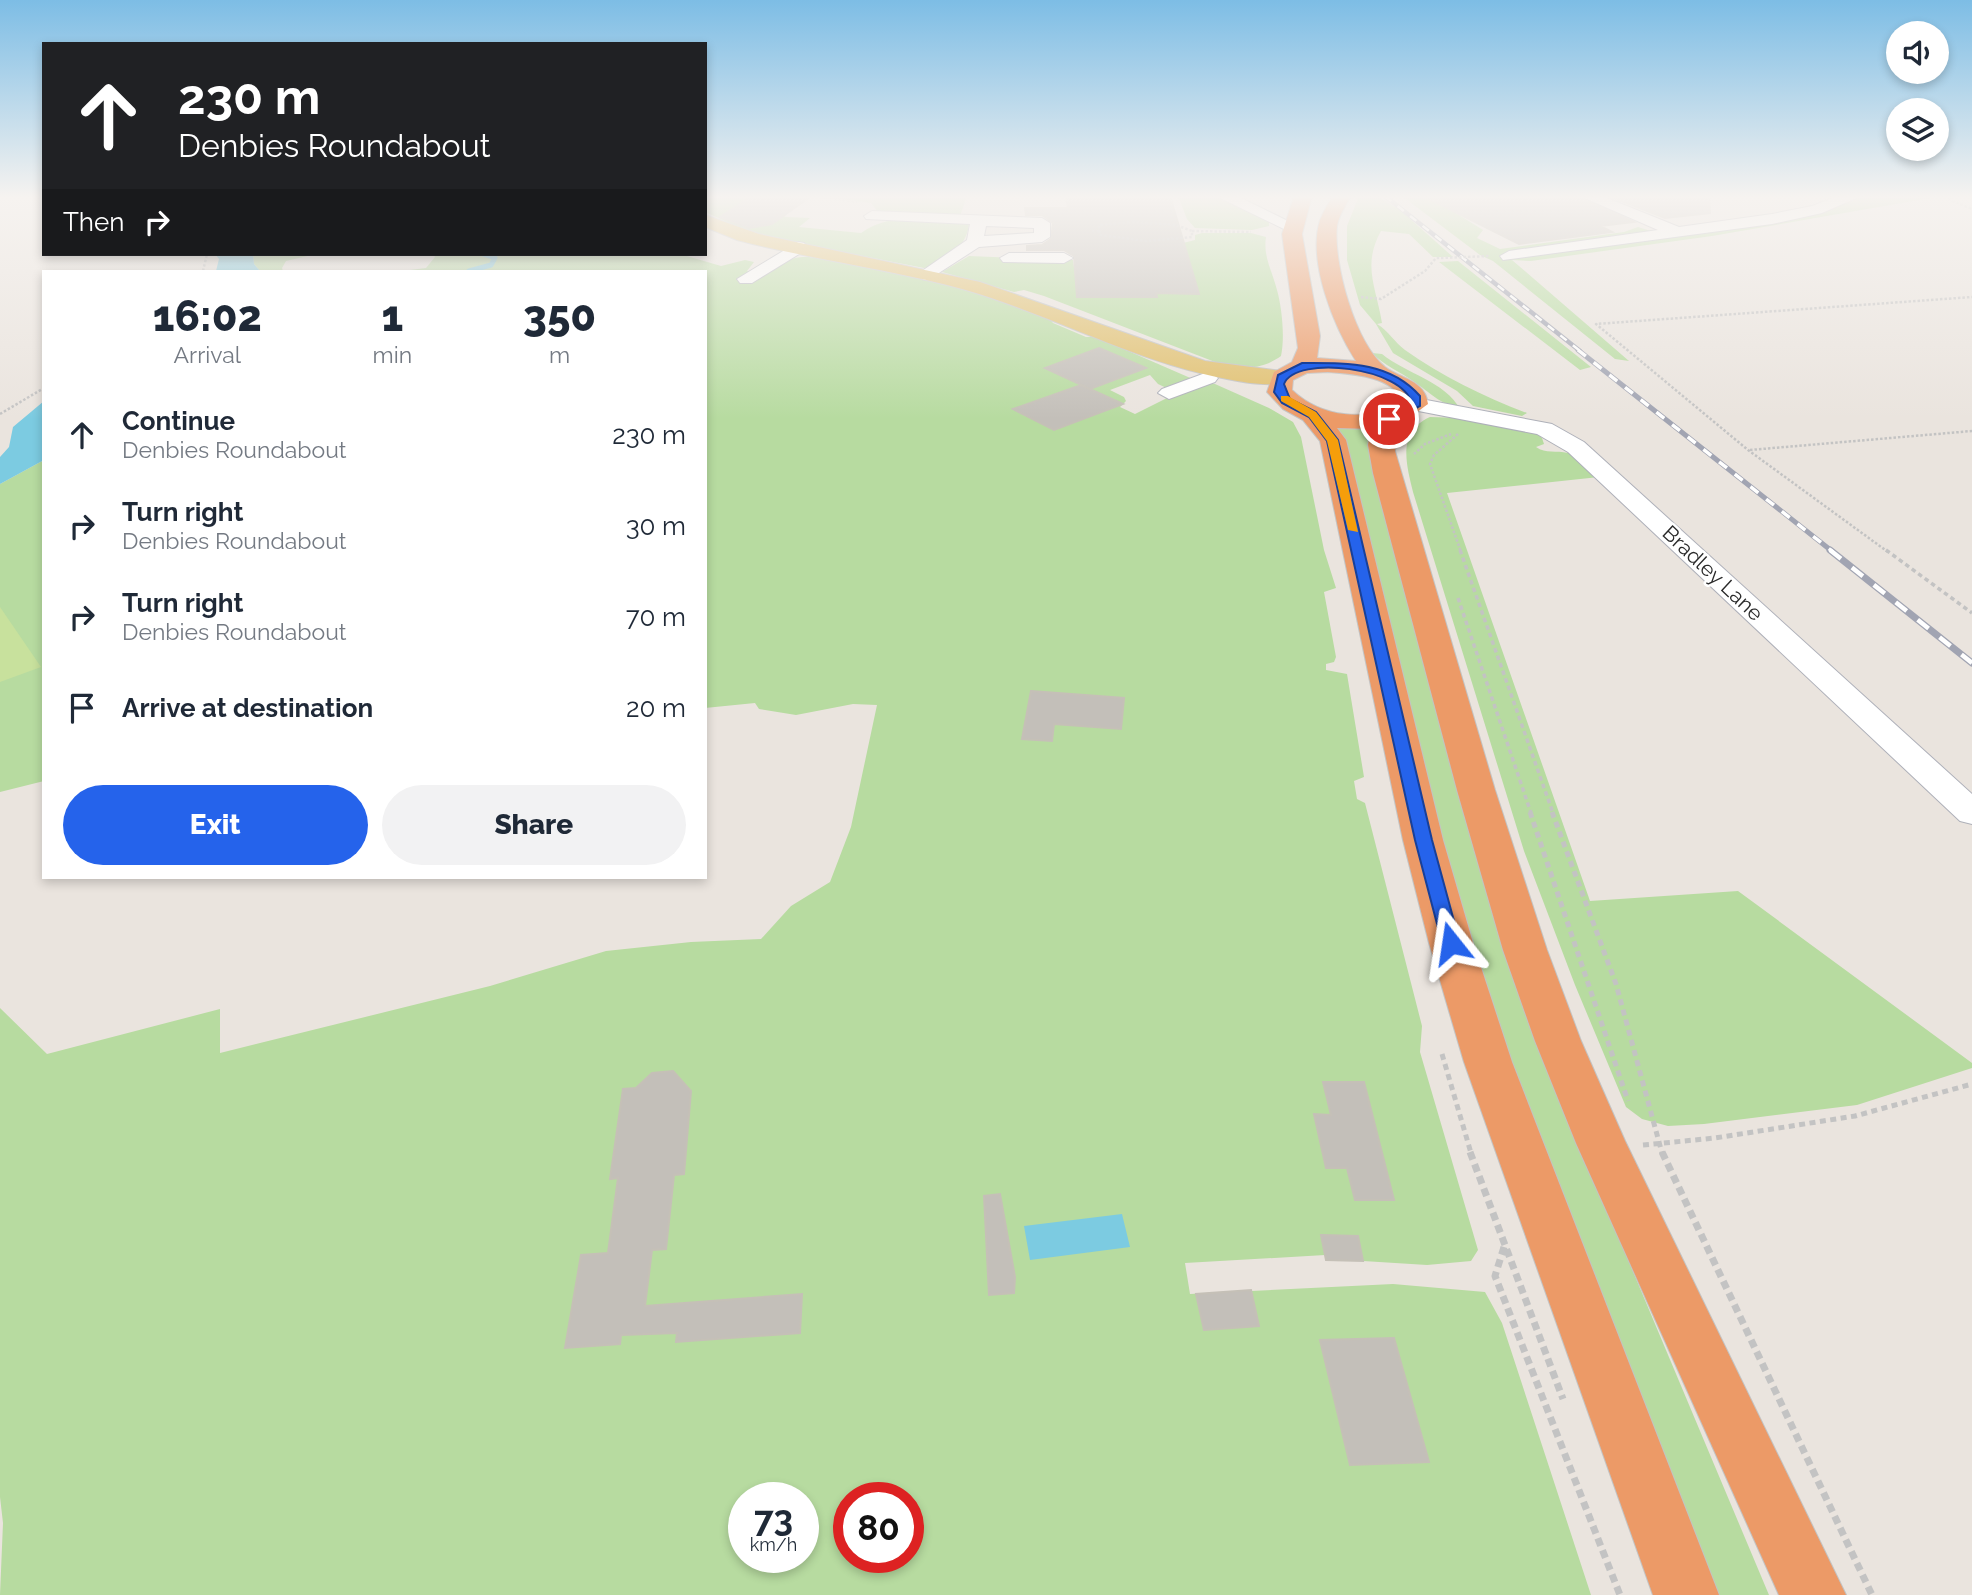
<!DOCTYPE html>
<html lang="en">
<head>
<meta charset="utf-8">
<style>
  body { margin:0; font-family:Raleway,sans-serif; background:#f2f2f3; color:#1f2937; height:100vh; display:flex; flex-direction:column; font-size:26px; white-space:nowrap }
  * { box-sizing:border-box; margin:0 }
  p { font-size:23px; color:#747a83 }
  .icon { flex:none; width:38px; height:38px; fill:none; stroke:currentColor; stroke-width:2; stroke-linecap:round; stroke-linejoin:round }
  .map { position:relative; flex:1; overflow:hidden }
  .panel { position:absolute; left:42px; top:270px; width:665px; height:609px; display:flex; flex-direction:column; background:#fff; border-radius:0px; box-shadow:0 4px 10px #0003 }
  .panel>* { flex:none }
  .guide { position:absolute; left:42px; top:42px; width:665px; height:214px; border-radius:0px; box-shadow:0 4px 10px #0003; background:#202124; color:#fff; overflow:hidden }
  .tools { position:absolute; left:1886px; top:21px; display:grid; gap:14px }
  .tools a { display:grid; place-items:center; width:63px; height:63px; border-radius:50%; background:#fff; box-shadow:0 4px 10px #0003; font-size:35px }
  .speed { position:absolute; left:728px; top:1482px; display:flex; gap:14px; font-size:35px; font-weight:700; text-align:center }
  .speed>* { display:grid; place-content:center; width:91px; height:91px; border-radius:50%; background:#fff; box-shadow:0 4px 10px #0003; line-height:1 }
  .speed small { font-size:18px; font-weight:400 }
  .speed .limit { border:10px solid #d22; background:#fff; color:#111 }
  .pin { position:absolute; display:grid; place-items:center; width:60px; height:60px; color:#fff; margin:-30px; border:4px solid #fff; border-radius:50%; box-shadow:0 2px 7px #0007 }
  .me { position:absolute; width:77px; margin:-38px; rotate:345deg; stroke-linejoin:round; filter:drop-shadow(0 0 5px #0008) }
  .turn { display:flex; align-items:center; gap:24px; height:147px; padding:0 21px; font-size:32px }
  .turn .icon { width:91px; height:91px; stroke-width:2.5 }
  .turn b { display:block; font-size:49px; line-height:60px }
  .then { display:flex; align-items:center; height:66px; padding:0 21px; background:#0003; gap:14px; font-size:26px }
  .eta { display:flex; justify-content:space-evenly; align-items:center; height:119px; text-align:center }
  .eta b { font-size:42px; font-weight:800; line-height:49px }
  .button { display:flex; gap:14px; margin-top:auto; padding:14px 21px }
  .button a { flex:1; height:80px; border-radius:42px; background:#2563eb; color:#fff; font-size:28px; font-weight:800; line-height:80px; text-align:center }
  .button a+a { background:#f2f2f3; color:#1f2937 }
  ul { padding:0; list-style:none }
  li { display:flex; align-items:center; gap:21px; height:91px; padding:0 21px }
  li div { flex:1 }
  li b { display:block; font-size:26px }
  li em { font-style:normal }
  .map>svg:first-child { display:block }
  .green { fill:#b7dba0; fill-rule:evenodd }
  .pitch { fill:#c8e19d }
  .water { fill:#7ccbe1 }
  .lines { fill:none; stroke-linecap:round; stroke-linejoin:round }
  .stream { stroke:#7ccbe1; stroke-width:5 }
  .building { fill:#c3bfb9; stroke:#c5c0b7; stroke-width:2 }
  .minor-casing { stroke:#aeb0b9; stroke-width:2 }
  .major-casing { stroke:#c3c3c3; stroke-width:2 }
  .highway-casing { stroke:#c3c3c3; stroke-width:2 }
  .path-far3 { stroke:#c3c3c3; stroke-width:2.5; stroke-dasharray:2.5 2; stroke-linecap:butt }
  .path-far2 { stroke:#c3c3c3; stroke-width:3.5; stroke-dasharray:4.5 3.5; stroke-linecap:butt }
  .path-far1 { stroke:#c3c3c3; stroke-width:5; stroke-dasharray:6 4.5; stroke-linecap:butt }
  .path { stroke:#c3c3c3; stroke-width:7; stroke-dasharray:8 5; stroke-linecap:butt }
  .minor { fill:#fff; fill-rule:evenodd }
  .major { fill:#e0bf6c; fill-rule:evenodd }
  .highway { fill:#ec9a67; fill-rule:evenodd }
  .rail-far2-casing { stroke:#a1a4b2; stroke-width:4.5 }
  .rail-far1-casing { stroke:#a1a4b2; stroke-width:5 }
  .rail-casing { stroke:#a1a4b2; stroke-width:7 }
  .rail-far2 { stroke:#fff; stroke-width:2.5; stroke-dasharray:8; stroke-linecap:butt }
  .rail-far1 { stroke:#fff; stroke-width:3.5; stroke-dasharray:10; stroke-linecap:butt }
  .rail { stroke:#fff; stroke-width:4.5; stroke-dasharray:14; stroke-linecap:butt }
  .path-bridge { stroke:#c3c3c3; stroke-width:2.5; stroke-dasharray:2.5 2; stroke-linecap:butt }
  .route { fill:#2563eb; stroke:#184099; stroke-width:2 }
  .slow { fill:#f59e0b }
  .labels { text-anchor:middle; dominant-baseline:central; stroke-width:5; stroke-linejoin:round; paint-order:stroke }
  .street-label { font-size:21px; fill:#2a2a2a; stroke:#fff }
</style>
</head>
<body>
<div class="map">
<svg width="1972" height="1595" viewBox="0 0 1972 1595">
  <rect width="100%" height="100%" fill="#eae4de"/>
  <path class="green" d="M705 196 747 199 786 217 810 218 799 227 861 233C888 212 930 220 963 221L969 224C967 246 946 263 924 268L756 235 705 212Z
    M819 196H967L960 216 878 212 871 203Z
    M1178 196 1220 197 1269 221V226L1252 230 1195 228 1187 219Z
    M1359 196H1377L1399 209 1453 257H1433L1409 234 1381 231C1362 265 1376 287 1382 323L1377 324C1389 331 1394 342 1405 350 1442 376 1484 397 1527 413L1522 416 1473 406 1457 391 1393 353 1376 324 1360 305 1347 260V226Z
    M1402 196 1432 198 1483 230 1477 238 1500 249 1624 232 1638 227 1651 231 1828 209 1864 196H1942L1712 236 1531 261 1512 260 1629 361 1615 359 1493 261 1480 255Z
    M1202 233H1251L1266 237C1263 257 1272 270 1277 290 1282 308 1285 337 1281 356 1264 368 1249 369 1228 367L1044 296 1024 290 1014 292 942 272 969 256 1073 260 1078 297H1157L1156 293 1198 294 1183 243 1195 240V235Z
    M253 254H316L286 261 282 268 283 271H260L254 264Z
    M433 254H680L721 266 745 260 754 262 747 271 763 274C775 267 787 258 802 257 836 255 1039 299 1053 323L1086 337H1096L1195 380 1215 384 1269 408 1293 422 1301 437 1324 550 1336 588 1324 592 1336 657 1334 662 1326 664V670L1347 674 1364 777 1354 781 1357 799 1365 803 1422 1026 1420 1052 1478 1250 1471 1261 1427 1265 1363 1261 1357 1236 1322 1235 1325 1255 1185 1263 1190 1294 1393 1284 1485 1292 1502 1323 1591 1595H0L3 1523 0 1497V1008L47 1054 220 1009V1053L490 986 606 951 691 942 761 939 791 906 830 882 851 827 877 705 853 704 796 715 759 709 755 703 705 708V271H402L426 268 435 257ZM1150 375 1158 384 1177 393 1135 414 1120 407 1126 401 1124 397 1110 390ZM744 1498H803V1558H744ZM849 1498H908V1558H849Z
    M1458 261 1591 367 1580 370 1439 262Z
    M1372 353 1382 354C1405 373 1446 382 1460 409 1437 402 1432 394 1413 381 1399 371 1385 366 1372 353Z
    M1430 417 1462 418 1535 432 1542 438 1544 444 1536 447C1546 454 1556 450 1568 453 1581 457 1589 468 1599 477L1447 493 1590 901 1738 891 1972 1063V1068L1857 1105 1704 1124 1668 1126 1642 1119 1626 1107 1575 985 1524 851 1413 492C1406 463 1397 432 1430 417Z
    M1338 427 1367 429 1369 446 1560 1098 1769 1595H1715L1523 1101 1446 858Z
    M44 460V781L0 792V484Z"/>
  <path class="pitch" d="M0 607 41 667 0 682Z"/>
  <path class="water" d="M215 254H253L254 264 260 271H216L219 259Z
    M44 401V460L0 484V457L9 447 13 427Z
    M1122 1214 1130 1247 1030 1260 1024 1226Z"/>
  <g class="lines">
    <path class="stream" d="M469 271 491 265 495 258 483 254"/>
  </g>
  <path class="building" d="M752 196H811L772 224 749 228 720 217Z
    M1066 196H1170L1199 294 1156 293 1157 297H1077L1074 256 1064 250H1027V246L1042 245 1051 239 1053 223 1042 215H1026L1025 208H1068Z
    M1479 196H1578L1634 222 1600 226 1612 232 1519 244 1431 200Z
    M1609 196H1709L1710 213 1665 218Z
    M1099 348 1146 368 1090 389 1045 368Z
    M1081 385 1123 404 1054 430 1013 409Z
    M1031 691 1124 698 1121 729 1054 724 1052 741 1022 739Z
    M673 1071 691 1091 684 1174 674 1175 666 1249 652 1250 645 1306 802 1294 800 1333 676 1342 677 1333 621 1335 620 1344 565 1348 581 1255 608 1253 618 1178 610 1179 623 1089 636 1088 652 1073Z
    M1323 1082H1364L1394 1200H1355L1347 1168H1326L1314 1114 1331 1115Z
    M1000 1194 1015 1277 1014 1293 989 1295 984 1196Z
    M1321 1235 1358 1236 1363 1261 1326 1260Z
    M1251 1290 1259 1326 1204 1330 1196 1294Z
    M1394 1338 1429 1462 1350 1465 1320 1340Z"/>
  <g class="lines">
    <g class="minor-casing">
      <path id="minor" d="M1216 196H1237L1300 227 1298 230H1286Z
        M1580 196H1602L1679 227 1772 214 1812 206 1838 196H1861L1822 213 1772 224 1503 260 1500 256 1509 251 1658 230Z
        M872 211 1042 218 1050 223V237L1042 242 979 247 928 280 922 279 919 275 922 271 967 240 970 224 866 219 864 216ZM986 226 1034 228V233L984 236Z
        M798 242 804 243 806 247 804 251 752 283H740L737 279Z
        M1009 253H1064L1073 258 1064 263 1003 262 1000 258Z
        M1208 372 1218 378 1215 382 1169 399 1158 393 1162 389Z
        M1416 398 1552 424 1584 442 1972 794V824L1960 821 1568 452 1537 434 1408 409 1405 404Z"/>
    </g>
    <g class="major-casing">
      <path id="major" d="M705 215 759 234 980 282 1205 361 1290 372 1294 377 1290 382C1271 387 1247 383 1227 379 1136 362 1055 316 966 290 891 269 813 260 737 240L705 227Z"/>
    </g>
    <g class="highway-casing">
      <path id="highway" d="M1294 196H1312L1302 234 1320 336 1317 358 1356 361C1334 327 1307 261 1320 220 1323 212 1328 204 1333 196H1351C1346 205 1339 215 1337 226 1333 263 1355 343 1385 367 1401 379 1425 380 1428 404L1398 426 1395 451 1495 790 1547 950 1581 1041 1625 1141 1846 1595H1779L1576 1143 1535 1041 1503 950 1457 790 1373 473 1368 445 1371 429 1337 428 1346 440 1443 840 1473 943 1512 1062 1719 1595H1653L1464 1062 1429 943 1403 840 1320 441 1303 420 1283 409 1267 392 1274 372 1292 362 1298 348 1282 234ZM1328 372C1352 374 1392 376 1403 401 1369 423 1321 418 1292 390L1293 380 1307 373Z"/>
    </g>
    <path class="path-far3" d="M816 196 857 202
      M1948 199 1972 209
      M1132 222 1176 225 1192 231V237L1146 241 1100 235 1099 225Z
      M1092 231H1100
      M1192 231 1251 232
      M203 271 207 254
      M1361 297 1381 299 1425 271 1436 258H1441
      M0 414 44 388
      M1458 434 1434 455 1430 464 1461 552
      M1750 450 1972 431
      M1414 454 1425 444 1451 434
      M1888 552 1748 450 1596 324 1972 297"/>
    <path class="path-far2" d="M1460 550 1553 813
      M1886 550 1972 613
      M1458 598 1531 813"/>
    <path class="path-far1" d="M1530 812 1628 1101
      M1552 812 1616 984 1662 1153
      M1442 1054 1471 1153
      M1643 1145 1715 1138 1855 1116 1972 1084"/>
    <path class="path" d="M1470 1152 1563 1399
      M1662 1152 1872 1595
      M1504 1247 1495 1276 1620 1595"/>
    <use href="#minor" class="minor"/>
    <use href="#major" class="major"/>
    <use href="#highway" class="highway"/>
    <g class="rail-far2-casing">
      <path id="rail-far2" d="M1385 196 1580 351"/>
    </g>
    <g class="rail-far1-casing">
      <path id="rail-far1" d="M1578 350 1833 552"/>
    </g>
    <g class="rail-casing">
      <path id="rail" d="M1830 550 1972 663"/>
    </g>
    <use href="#rail-far2" class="rail-far2"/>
    <use href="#rail-far1" class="rail-far1"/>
    <use href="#rail" class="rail"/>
    <path class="path-bridge" d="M1441 258 1489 256"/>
  </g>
  <linearGradient id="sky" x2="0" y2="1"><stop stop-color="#7dbde5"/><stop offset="0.47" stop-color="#f6f3f0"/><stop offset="1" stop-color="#f6f3f0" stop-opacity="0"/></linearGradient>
  <rect width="1972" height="419" fill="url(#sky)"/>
  <path class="route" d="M1302 363C1346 363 1389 361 1420 396V406L1389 423 1384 419 1386 417 1411 403C1405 368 1296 354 1284 384L1290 399 1316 412 1338 440 1432 840 1460 943 1451 950 1442 943 1415 840 1327 441 1309 417 1282 403 1274 392 1278 375Z"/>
  <path class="slow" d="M1281 396H1288L1316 412 1338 440 1358 532 1348 530 1327 441 1309 417 1281 401Z"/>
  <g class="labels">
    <g class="street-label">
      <text transform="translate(1713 573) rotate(43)">Bradley Lane</text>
    </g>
  </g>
</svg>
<div class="tools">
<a><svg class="icon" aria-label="sound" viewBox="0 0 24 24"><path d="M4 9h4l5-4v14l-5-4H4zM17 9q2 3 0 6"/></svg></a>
<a><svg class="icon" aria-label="layers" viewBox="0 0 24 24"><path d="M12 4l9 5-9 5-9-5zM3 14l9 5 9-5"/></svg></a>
</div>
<div class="speed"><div>73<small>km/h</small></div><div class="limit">80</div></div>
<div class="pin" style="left:1389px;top:419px;background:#d93025"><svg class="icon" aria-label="arrive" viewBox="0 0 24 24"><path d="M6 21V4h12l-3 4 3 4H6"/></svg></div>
<svg class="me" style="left:1451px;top:943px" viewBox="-20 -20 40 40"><path d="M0-17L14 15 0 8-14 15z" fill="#2563eb" stroke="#fff" stroke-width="4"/></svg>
<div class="guide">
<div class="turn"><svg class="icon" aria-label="ahead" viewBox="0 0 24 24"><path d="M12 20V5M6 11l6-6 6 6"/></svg><div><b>230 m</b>Denbies Roundabout</div></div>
<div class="then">Then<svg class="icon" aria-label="right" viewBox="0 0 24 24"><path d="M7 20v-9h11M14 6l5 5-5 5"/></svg></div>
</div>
<section class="panel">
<div class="eta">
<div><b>16:02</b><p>Arrival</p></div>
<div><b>1</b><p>min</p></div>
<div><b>350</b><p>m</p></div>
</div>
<ul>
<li><svg class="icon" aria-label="ahead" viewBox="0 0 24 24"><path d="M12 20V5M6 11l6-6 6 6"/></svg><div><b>Continue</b><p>Denbies Roundabout</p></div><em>230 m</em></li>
<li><svg class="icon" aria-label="right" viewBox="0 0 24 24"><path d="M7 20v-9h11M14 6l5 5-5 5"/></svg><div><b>Turn right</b><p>Denbies Roundabout</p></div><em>30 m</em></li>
<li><svg class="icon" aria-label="right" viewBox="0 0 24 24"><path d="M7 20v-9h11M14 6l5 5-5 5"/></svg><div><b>Turn right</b><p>Denbies Roundabout</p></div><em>70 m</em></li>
<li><svg class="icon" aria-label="arrive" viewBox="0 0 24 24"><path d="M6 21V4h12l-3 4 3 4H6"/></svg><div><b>Arrive at destination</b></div><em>20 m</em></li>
</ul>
<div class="button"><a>Exit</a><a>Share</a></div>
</section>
</div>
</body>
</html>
